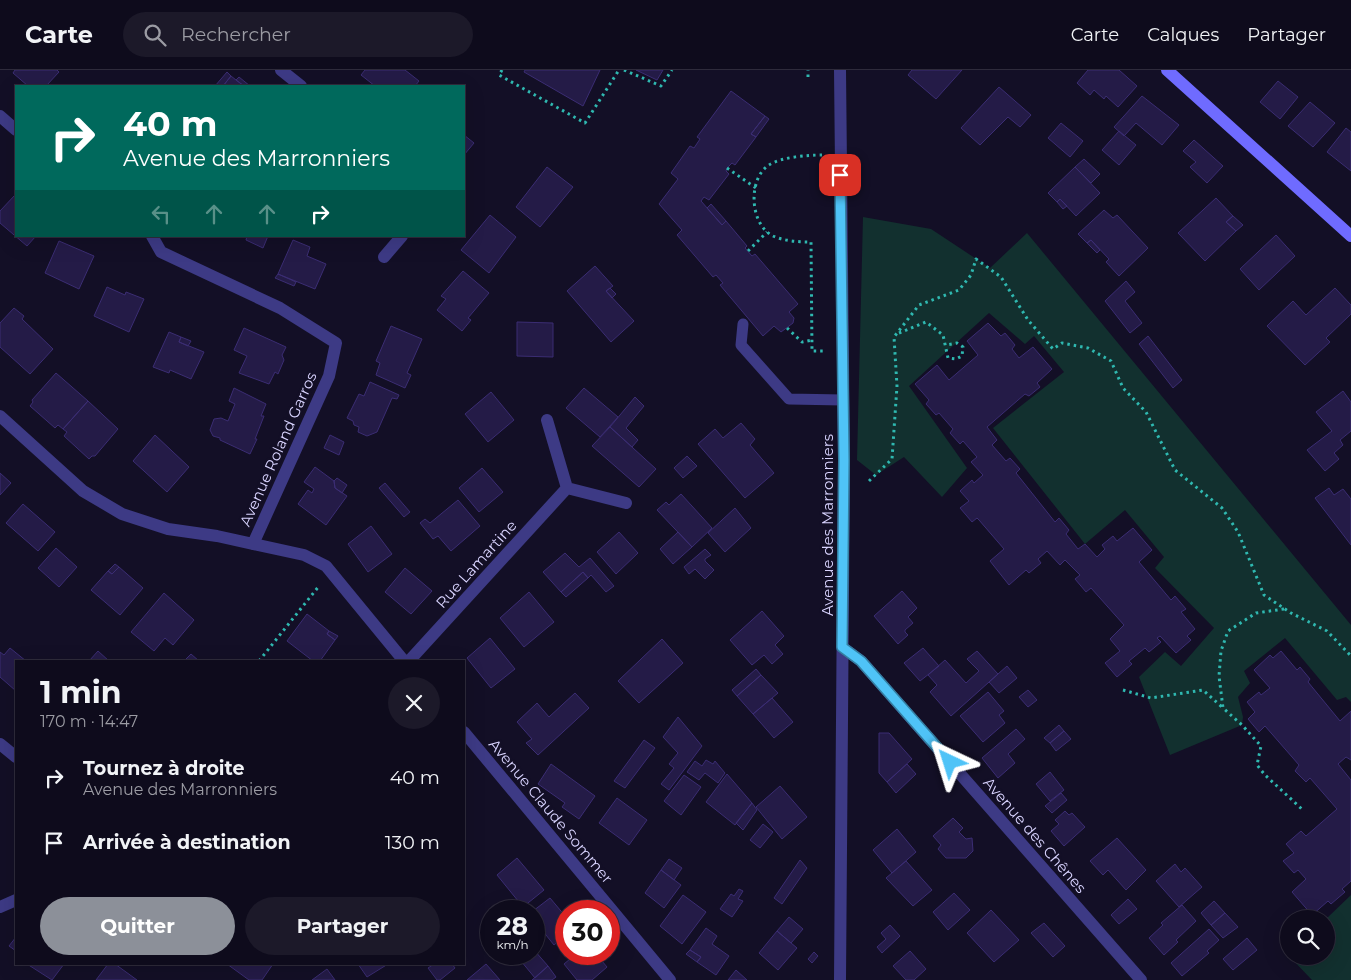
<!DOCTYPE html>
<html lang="fr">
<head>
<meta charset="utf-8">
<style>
  body { margin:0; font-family:Montserrat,sans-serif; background:#1c1929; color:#f1f3f6; height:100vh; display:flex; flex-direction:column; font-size:19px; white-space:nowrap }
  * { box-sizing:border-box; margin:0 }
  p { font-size:16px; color:#9b9ba3 }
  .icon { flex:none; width:28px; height:28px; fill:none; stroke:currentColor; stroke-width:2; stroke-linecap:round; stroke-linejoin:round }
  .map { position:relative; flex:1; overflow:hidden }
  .panel { position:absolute; left:15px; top:590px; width:450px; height:305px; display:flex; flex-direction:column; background:#0e0b1c; border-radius:0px; box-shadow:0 5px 20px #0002,0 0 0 1px #2e2b3b }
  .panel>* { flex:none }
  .banner { position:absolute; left:15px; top:15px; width:450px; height:152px; border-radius:0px; box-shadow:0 5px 20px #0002,0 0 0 1px #2e2b3b; background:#00695c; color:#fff; overflow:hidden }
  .tools { position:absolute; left:1280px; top:840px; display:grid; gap:10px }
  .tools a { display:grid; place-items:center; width:55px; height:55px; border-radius:50%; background:#0e0b1c; box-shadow:0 5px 20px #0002,0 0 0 1px #2e2b3b; font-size:25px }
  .speed { position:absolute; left:480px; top:830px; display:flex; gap:10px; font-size:25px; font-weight:700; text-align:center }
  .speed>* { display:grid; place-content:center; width:65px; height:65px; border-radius:50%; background:#0e0b1c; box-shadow:0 5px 20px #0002,0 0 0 1px #2e2b3b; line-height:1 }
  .speed small { font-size:12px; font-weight:400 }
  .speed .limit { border:8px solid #d22; background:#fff; color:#111 }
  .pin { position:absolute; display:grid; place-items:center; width:42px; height:42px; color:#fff; margin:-21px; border-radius:10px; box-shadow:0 2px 8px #0006 }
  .me { position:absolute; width:55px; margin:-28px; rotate:319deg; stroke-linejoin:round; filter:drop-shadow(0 0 4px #0008) }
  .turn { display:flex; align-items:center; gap:18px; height:105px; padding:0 25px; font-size:22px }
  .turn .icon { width:65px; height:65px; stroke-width:2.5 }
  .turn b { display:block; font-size:35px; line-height:42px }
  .lanes { display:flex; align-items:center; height:48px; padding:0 25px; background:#0003; justify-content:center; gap:25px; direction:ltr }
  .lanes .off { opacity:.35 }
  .round { display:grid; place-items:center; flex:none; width:52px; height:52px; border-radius:26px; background:#1c1929 }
  .overview { display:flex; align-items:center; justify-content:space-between; height:85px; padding:0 25px }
  h1 { font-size:30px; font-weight:700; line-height:38px }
  .button { display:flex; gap:10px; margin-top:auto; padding:10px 25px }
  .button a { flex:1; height:58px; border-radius:30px; background:#8c9099; color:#fff; font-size:20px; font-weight:700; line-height:58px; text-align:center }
  .button a+a { background:#1c1929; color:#f1f3f6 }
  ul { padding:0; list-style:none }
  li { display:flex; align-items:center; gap:15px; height:65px; padding:0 25px }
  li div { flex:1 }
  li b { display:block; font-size:19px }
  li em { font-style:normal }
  header { display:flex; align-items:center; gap:30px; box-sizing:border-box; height:70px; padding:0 25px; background:#0e0b1c; border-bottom:1px solid #2e2b3b }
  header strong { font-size:24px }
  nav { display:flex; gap:28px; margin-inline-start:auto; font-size:18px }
  .search { width:350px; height:45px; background:#1c1929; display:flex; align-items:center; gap:12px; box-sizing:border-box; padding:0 18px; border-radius:28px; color:#9b9ba3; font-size:19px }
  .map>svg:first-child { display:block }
  .green { fill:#12302f }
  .building { fill:#241b47; stroke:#3b2d73 }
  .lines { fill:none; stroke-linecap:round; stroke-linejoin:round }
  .path { stroke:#2fb8b0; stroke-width:3; stroke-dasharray:2.5 4; stroke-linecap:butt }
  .lane { stroke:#3d3a85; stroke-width:11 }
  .street { stroke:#3d3a85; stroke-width:12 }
  .secondary { stroke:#6f6bff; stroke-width:12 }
  .route-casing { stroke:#337fa1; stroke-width:12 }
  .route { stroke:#4fc3f7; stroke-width:9 }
  .labels { text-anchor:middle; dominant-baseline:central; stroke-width:5; stroke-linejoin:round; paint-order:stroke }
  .street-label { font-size:15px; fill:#d9d4ff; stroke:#130f26 }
</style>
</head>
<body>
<header>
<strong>Carte</strong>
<div class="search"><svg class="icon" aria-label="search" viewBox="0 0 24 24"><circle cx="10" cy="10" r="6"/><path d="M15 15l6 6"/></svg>Rechercher</div>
<nav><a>Carte</a><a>Calques</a><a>Partager</a></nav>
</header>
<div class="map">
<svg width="1351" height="910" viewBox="0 0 1351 910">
  <rect width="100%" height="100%" fill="#130f26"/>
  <path class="green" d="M863 147 931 159 990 198 1027 163 1351 555V632L1346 627 1337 630 1285 568 1244 601 1250 613 1238 627 1243 647 1242 655 1170 685 1139 607 1165 582 1181 596 1214 558 1155 498 1164 487 1125 440 1085 474 993 358 1064 302 1034 266 1025 274 989 243 909 316 967 398 942 427 904 387 876 405 857 390Z
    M1351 825V910H1312L1289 886H1326V849Z"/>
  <path class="building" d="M15 0H57L59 2 46 16H28L13 3Z
    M365 0H405L419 11 415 16H375L361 5Z
    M525 0H600L583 36 524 2Z
    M636 0H663L657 10Z
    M912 0H962L936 29 908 5Z
    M1088 0H1119L1137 16 1118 37 1106 26 1104 29 1094 20 1090 25 1077 13Z
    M227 2 231 6 223 16H215Z
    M231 6 236 10 244 16H223Z
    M239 7 250 16H244L236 10Z
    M1278 11 1298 27 1280 49 1260 32Z
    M999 17 1031 45 1020 57 1008 47 980 75 961 58Z
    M731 21 765 46 751 64 756 67 735 95 732 93 727 98 726 101 729 104 709 130 704 127 701 131 722 155 726 151 747 176 745 178 752 186 755 184 798 234 789 242 794 248 793 253 781 262 774 256 763 266 720 215 723 213 716 205 713 207 677 165 682 160 659 134 678 109 671 103 690 76 694 78 700 69 697 67Z
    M1142 26 1179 55 1162 75 1136 53 1124 66 1114 57Z
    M1310 32 1335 53 1313 77 1288 56Z
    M765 46 769 49 756 67 751 64Z
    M1061 53 1083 71 1070 87 1048 68Z
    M1346 58 1351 62V101L1327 82Z
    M1119 61 1136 75 1119 95 1102 80Z
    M464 65 474 73 464 85Z
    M1194 70 1223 96 1207 113 1190 97 1196 92 1183 81Z
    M1084 89 1100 104 1091 113 1075 97Z
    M547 97 573 117 540 157 516 137Z
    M1075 97 1100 123 1076 146 1060 129 1057 132 1048 123Z
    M15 125H16V166H36L27 176 0 153V141Z
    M1216 128 1233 146 1226 152 1236 161 1205 191 1178 163Z
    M1060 129 1067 136 1063 139 1057 132Z
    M711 134 726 151 722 155 707 138Z
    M1104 140 1113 148 1117 145 1148 178 1119 206 1106 192 1109 189 1091 170 1087 173 1078 164Z
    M490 145 516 167 489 203 461 180Z
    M1233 146 1243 155 1236 161 1226 152Z
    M1276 165 1295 186 1259 220 1240 199Z
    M247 166H268L263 178 246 170Z
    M293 170 310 177 307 186 326 194 315 219 278 204Z
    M1091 170 1100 180 1097 183 1087 173Z
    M59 171 94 186 79 219 45 203Z
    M595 196 613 216 606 221 634 251 611 272 567 221Z
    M463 201 489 223 468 248 471 250 462 261 437 240 446 229 441 226Z
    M278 204 296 212 294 216 275 208Z
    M1126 211 1135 222 1125 231 1142 253 1130 263 1105 231Z
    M107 217 125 225 126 222 144 229 129 262 94 246Z
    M610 218 616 224 612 228 606 221Z
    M1335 218 1351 235V244L1326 268 1330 272 1305 295 1267 256 1293 231 1306 245Z
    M14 238 24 246 22 249 53 279 30 304 0 277V253Z
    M517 252 553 253V287L517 286Z
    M988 253 1001 266 1005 263 1015 275 1012 279 1019 288 1033 277 1052 299 1037 313 1040 317 1029 326 1025 324 987 357 997 370 992 375 1006 391 1010 388 1020 399 1016 403 1055 452 1059 448 1069 460 1066 464 1078 479 1085 474 1097 487 1105 479 1102 475 1113 466 1117 471 1133 458 1152 480 1139 492 1171 530 1175 526 1186 539 1181 542 1195 559 1187 566 1191 570 1176 583 1160 566 1157 568 1161 572 1149 582 1145 578 1129 591 1132 594 1117 607 1105 593 1120 581 1110 569 1124 555 1091 518 1086 522 1075 509 1080 505 1065 490 1060 495 1047 481 1038 489 1041 493 1029 503 1026 500 1009 515 990 491 1004 479 979 450 977 448 972 452 960 438 969 431 960 421 972 410 974 413 983 405 971 392 977 387 963 371 960 374 950 363 953 359 939 343 936 345 926 334 929 330 915 314 937 295 949 310 978 285 967 271Z
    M391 256 422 269 407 303 411 305 405 318 376 305 380 293 376 291Z
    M244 258 286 277 282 285 284 290 278 304 275 302 269 314 239 303 247 286 234 280Z
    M169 262 181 267 179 272 204 282 191 309 170 300 169 303 153 297Z
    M1148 266 1182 310 1173 318 1139 274Z
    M181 267 191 271 188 276 179 272Z
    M56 303 88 331 63 359 58 355 55 358 30 336 33 332 32 330Z
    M370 312 399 325 397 329 392 328 377 362 367 366 358 362 359 357 354 355 353 351 347 348 359 324 364 326Z
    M234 318 266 334 261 346H264L255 369H257L250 384 220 370V368L213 366 210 360 214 349 221 348 228 351 235 334 229 331Z
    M584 318 618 347 600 367 566 338Z
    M1343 321 1351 332V361L1340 370 1343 375 1334 383 1339 389 1325 401 1307 380 1332 361 1316 342Z
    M491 322 514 350 488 372 465 344Z
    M635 327 644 336 626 358 638 370 632 377 610 357Z
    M88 331 118 359 95 386H92L89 389 64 366 67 362 63 359Z
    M741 353 755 369 750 375 774 403 745 428 698 374 715 359 723 368Z
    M610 357 656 399 639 417 592 376Z
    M155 365 189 397 167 422 133 391Z
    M330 365 344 372 339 385 324 378Z
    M687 386 697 396 683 408 674 398Z
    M315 397 334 411 335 418 347 426 326 455 298 434 308 420 312 423 314 419 304 412Z
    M482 398 503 422 479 442 459 418Z
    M0 403 11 413 0 425Z
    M337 408 347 415 342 423 335 418 334 411Z
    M385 413 410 442 404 447 379 418Z
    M1329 418 1334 425 1343 419 1351 429V475L1315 428Z
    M681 424 712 458 692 477 657 440 666 432 669 435Z
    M458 430 480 456 451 481 438 466 433 469 420 453 425 449 430 453Z
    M23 434 55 462 38 481 6 453Z
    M735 438 751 458 725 482 708 463Z
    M371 456 392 484 368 502 348 474Z
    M619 462 638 483 616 504 597 482Z
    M678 462 692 477 673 494 660 479Z
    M56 478 77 497 59 517 38 498Z
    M705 479 711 485 705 489V491L714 500 705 509 695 499 689 504 684 497Z
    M565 483 579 497 590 488 614 516 606 522 591 505 588 508 583 502 561 522 543 502Z
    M115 494 119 497 112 504 108 501Z
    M119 497 143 518 120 545 91 520 108 501 112 504Z
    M405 498 432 521 411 544 385 522Z
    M583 502 588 508 566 527 561 522Z
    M902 521 917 538 908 547 913 553 905 560V562L908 565 898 574 874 546Z
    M529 522 554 552 524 577 500 548Z
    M164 523 194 550 173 575 165 568 154 581 131 562Z
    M762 541 784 566 775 575 783 584 772 594 764 585 752 595 730 570Z
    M307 544 329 561 327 564 335 570 320 591H313L287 571Z
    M329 561 338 566 335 570 327 564Z
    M490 568 515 599 491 618 467 588Z
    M662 569 683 593 639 633 618 611Z
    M10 578 26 591H16V621L0 607V582L4 585Z
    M923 578 939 596 920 611 904 593Z
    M98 581 109 591H89Z
    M977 581 998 604 951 646 930 622 937 615 928 605 945 590 966 613 979 601 967 589Z
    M1281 581 1297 600 1300 597 1310 609 1308 612 1340 651 1351 641V690L1346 687 1338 694 1351 710V811L1342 819 1345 822 1331 834 1328 831 1312 845 1292 822 1306 809 1298 800 1294 803 1283 791 1294 783 1286 774 1301 761 1306 766 1337 739 1310 708 1306 712 1295 701 1299 695 1265 656 1259 662 1248 649 1255 642 1247 632 1259 622 1261 625 1270 618 1254 600 1270 585 1273 588Z
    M191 584 199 591H184Z
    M1007 596 1017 608 999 623 989 612Z
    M756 599 761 605 737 626 732 620Z
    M761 605 778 623 753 644 737 626Z
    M1028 620 1037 630 1028 637 1019 627Z
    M988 622 1004 641 999 645 1005 653 983 672 960 646Z
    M575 623 589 638 538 685 526 673 532 669 517 652 537 633 549 647Z
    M772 628 793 652 774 668 753 644Z
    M678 647 702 676 669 720 661 714 674 698 669 694 678 683 663 667Z
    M1059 655 1064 661 1050 673 1044 668Z
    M1016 659 1025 669 1008 684 1015 693 998 708 982 688Z
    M1064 661 1071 669 1056 681 1050 673Z
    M879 663H889L912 689 887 712 879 703Z
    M644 670 655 678 625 718 614 711Z
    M706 690 713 694 715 691 725 703 718 713 705 703 699 710 687 702 695 691 702 696Z
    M551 694 595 726 579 749 562 737 565 733 538 714Z
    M907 694 916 704 896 723 887 712Z
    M1050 702 1064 720 1050 731 1036 714Z
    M727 704 752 733 735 755 706 732Z
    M684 705 701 717 681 745 664 731Z
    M780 716 807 747 782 769 756 737Z
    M1061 723 1067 730 1052 743 1045 736Z
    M617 728 647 750 629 775 599 753Z
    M752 733 757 740 743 760 736 753Z
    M1065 741 1069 745 1072 743 1085 757 1064 776 1051 761 1059 754 1055 750Z
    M953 748 963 758 959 762 966 769 972 768 973 781 966 788H946L938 779 941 775 933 766Z
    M763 754 773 762 760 778 750 770Z
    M897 759 916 782 892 803 873 780Z
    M1117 768 1146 800 1126 820 1108 800 1103 805 1090 791Z
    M517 788 544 820 523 837 497 805Z
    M669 789 682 798 674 810 661 800Z
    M800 790 807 798 782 834 774 828Z
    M906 791 932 820 913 836 886 808Z
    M1175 794 1181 802 1185 798 1202 817 1179 837 1156 811Z
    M661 800 681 815 664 838 645 823Z
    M739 819 743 821 738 829 743 831 732 847 720 839 731 824 734 826Z
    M954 823 970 840 948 860 933 842Z
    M683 825 706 842 682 874 660 856Z
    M550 828 566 847V865L554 875 534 850 533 841Z
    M1128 829 1137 839 1119 854 1111 845Z
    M1214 831 1225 843 1211 855 1201 843Z
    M1182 835 1196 851 1176 870 1178 872 1164 885 1149 868 1163 855 1161 853Z
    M991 840 1019 870 994 892 967 863Z
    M1225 843 1238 857 1223 868 1211 855Z
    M789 847 803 859 791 873 777 861Z
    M1044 853 1065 876 1053 887 1031 863Z
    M890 855 900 866 882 883 877 877 886 869 881 863Z
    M706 858 717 866 712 874 729 886 716 905 697 892 701 887 690 880Z
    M1209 859 1219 870 1207 881 1209 883 1182 906 1171 893Z
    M777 861 797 878 778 900 759 883Z
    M16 867V881L9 876Z
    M1247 868 1257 880 1233 900 1223 889Z
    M534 880 548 896 535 908 521 891 529 884H534Z
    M690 880 701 887 697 892 686 884Z
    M910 881 926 899 914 910H906L893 896Z
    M814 882 818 886 812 893 808 889Z
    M576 884H596L607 897 592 910H577L564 894Z
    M27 894H64L52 910Z
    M108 894H115L137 910H96Z
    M227 894H273L262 910H249Z
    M358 894H388L367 907Z
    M434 894H452L455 898 440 910H437L428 898Z
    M486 894 500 910H467Z
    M548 896 556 907 552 910H532Z
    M327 899 335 910H312Z
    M736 900 747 910H728Z"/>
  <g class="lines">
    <path class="path" d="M502 0 499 5 585 53 619 0
      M624 0 661 16 672 0
      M808 7V0
      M822 85C808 85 781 87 769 95 748 108 749 154 773 166 784 171 798 172 811 172L812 281H826
      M727 98 756 118
      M748 181 767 162
      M787 258 802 272 812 270
      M899 263 926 252 943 265 948 288 956 289 962 286 963 277 957 273 946 275
      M869 411 892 389 897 316 894 267 919 235 959 220 971 205 976 189 1001 207 1028 250 1053 279 1062 273 1088 278 1111 291 1123 318 1146 342 1175 400 1222 438 1238 462 1264 525 1291 543 1327 561 1351 586
      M1284 539 1256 543 1228 561 1221 581 1219 606 1223 638 1242 655 1261 676 1257 695 1265 705 1304 741
      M259 591 319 516
      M1123 620 1151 628 1203 620 1223 638"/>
    <path class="lane" d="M743 254 741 275 789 329 843 330"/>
    <path class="street" d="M281 0 301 16
      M0 46 16 60
      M152 166 161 182 280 238 336 273 329 306 253 474
      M384 187 402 166
      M0 346 83 421 122 444 168 459 217 466 304 485 326 496 404 591
      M567 418 626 433
      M842 577 861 591 1141 910
      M409 591 567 418 547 350
      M464 662 670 910
      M0 674 16 687
      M0 837 16 830
      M840 910 844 390 840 0"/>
    <path class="secondary" d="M1167 0 1351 166"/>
  </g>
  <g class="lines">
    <g class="route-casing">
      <path id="route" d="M840 105 844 390 842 577 861 591 950 692"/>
    </g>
    <use href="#route" class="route"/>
  </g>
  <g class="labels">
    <g class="street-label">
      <text transform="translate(278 379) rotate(-66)">Avenue Roland Garros</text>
      <text transform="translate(827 455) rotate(-90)">Avenue des Marronniers</text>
      <text transform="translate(476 494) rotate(-48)">Rue Lamartine</text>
      <text transform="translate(551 741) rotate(50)">Avenue Claude Sommer</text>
      <text transform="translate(1035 765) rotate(49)">Avenue des Chênes</text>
    </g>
  </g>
</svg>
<div class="tools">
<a><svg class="icon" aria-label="search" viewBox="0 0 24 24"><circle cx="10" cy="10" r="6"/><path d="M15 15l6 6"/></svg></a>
</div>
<div class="speed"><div>28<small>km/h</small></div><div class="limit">30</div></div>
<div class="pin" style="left:840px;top:105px;background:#d93025"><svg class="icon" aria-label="arrive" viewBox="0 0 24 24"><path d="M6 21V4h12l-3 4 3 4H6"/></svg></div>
<svg class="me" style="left:950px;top:692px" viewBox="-20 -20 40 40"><path d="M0-17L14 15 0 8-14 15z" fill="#4fc3f7" stroke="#fff" stroke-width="4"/></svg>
<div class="banner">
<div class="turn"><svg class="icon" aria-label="right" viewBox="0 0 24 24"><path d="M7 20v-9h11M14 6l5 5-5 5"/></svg><div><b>40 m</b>Avenue des Marronniers</div></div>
<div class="lanes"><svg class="icon off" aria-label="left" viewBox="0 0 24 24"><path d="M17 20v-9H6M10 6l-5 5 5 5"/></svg><svg class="icon off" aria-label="ahead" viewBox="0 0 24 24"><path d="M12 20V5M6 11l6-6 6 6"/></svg><svg class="icon off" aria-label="ahead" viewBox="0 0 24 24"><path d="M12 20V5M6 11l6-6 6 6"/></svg><svg class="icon" aria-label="right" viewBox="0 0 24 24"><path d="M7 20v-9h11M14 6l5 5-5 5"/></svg></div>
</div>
<section class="panel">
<div class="overview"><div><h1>1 min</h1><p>170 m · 14:47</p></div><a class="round"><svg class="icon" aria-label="close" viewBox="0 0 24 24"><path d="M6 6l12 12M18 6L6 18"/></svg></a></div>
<ul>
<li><svg class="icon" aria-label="right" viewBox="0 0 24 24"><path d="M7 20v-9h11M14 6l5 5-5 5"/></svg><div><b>Tournez à droite</b><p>Avenue des Marronniers</p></div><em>40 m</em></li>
<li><svg class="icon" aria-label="arrive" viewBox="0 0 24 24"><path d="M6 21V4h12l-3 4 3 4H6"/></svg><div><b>Arrivée à destination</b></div><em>130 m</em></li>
</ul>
<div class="button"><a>Quitter</a><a>Partager</a></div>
</section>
</div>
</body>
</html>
